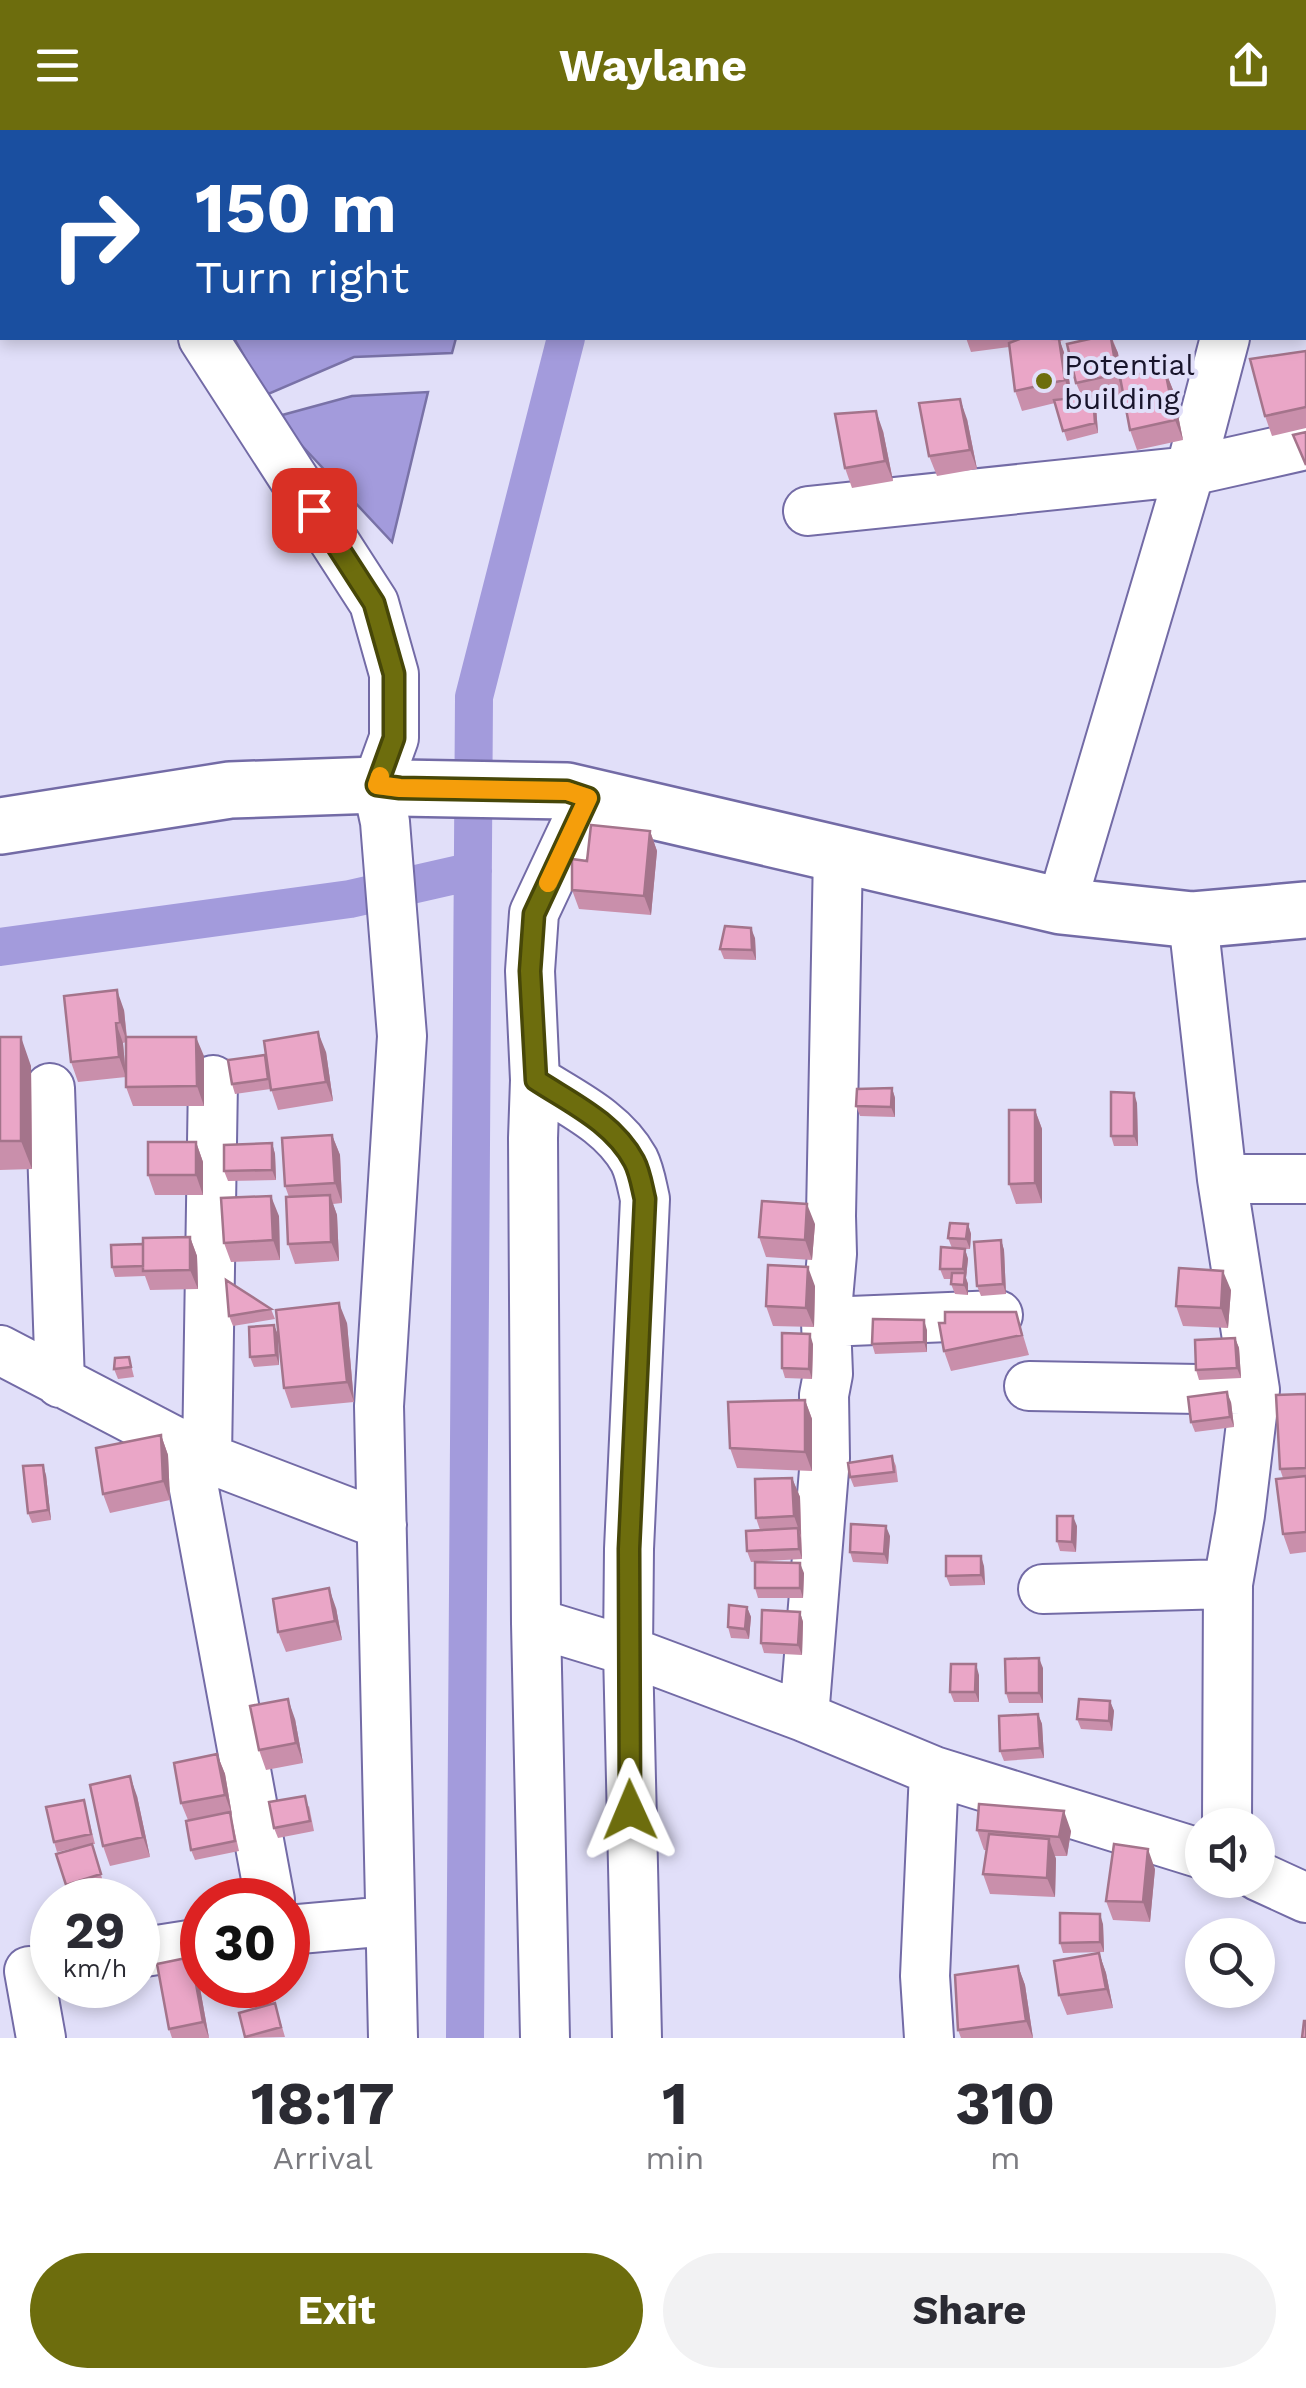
<!DOCTYPE html>
<html lang="en">
<head>
<meta charset="utf-8">
<style>
  body { margin:0; font-family:"Work Sans",sans-serif; background:#f2f2f3; color:#2b2b33; height:100vh; display:flex; flex-direction:column; font-size:38px; white-space:nowrap }
  * { box-sizing:border-box; margin:0 }
  p { font-size:32px; color:#7c7c81 }
  .icon { flex:none; width:55px; height:55px; fill:none; stroke:currentColor; stroke-width:2; stroke-linecap:round; stroke-linejoin:round }
  .map { position:relative; height:1908px; overflow:hidden }
  .details { display:flex; flex-direction:column; background:#fff; flex:1 }
  .details>* { flex:none }
  .banner { position:absolute; left:0px; top:0px; width:1308px; height:210px; box-shadow:0 5px 15px #0003; background:#1a4fa0; color:#fff; overflow:hidden }
  .buttons { position:absolute; left:1185px; top:1678px; display:grid; gap:20px }
  .buttons a { display:grid; place-items:center; width:90px; height:90px; border-radius:50%; background:#fff; box-shadow:0 5px 15px #0003; font-size:50px }
  .speed { position:absolute; left:30px; top:1748px; display:flex; gap:20px; font-size:50px; font-weight:700; text-align:center }
  .speed>* { display:grid; place-content:center; width:130px; height:130px; border-radius:50%; background:#fff; box-shadow:0 5px 15px #0003; line-height:1 }
  .speed small { font-size:25px; font-weight:400 }
  .speed .limit { border:15px solid #d22; background:#fff; color:#111 }
  .pin { position:absolute; display:grid; place-items:center; width:85px; height:85px; color:#fff; margin:-42px; border-radius:20px; box-shadow:0 5px 15px #0006 }
  .me { position:absolute; width:110px; margin:-55px; rotate:359deg; stroke-linejoin:round; filter:drop-shadow(0 0 8px #0008) }
  .turn { display:flex; align-items:center; gap:35px; height:210px; padding:0 30px; font-size:45px }
  .turn .icon { width:130px; height:130px; stroke-width:2.5 }
  .turn b { display:block; font-size:70px; line-height:85px }
  .eta { display:flex; justify-content:space-evenly; align-items:center; height:170px; text-align:center }
  .eta b { font-size:60px; font-weight:700; line-height:70px }
  .action { display:flex; gap:20px; margin-top:auto; padding:20px 30px }
  .action a { flex:1; height:115px; border-radius:60px; background:#6d6d0d; color:#fff; font-size:40px; font-weight:700; line-height:115px; text-align:center }
  .action a+a { background:#f2f2f3; color:#2b2b33 }
  header { display:flex; justify-content:space-between; align-items:center; height:130px; padding:0 30px; background:#6d6d0d; color:#fff; font-size:45px; font-weight:700 }
  .map>svg:first-child { display:block }
  .water { fill:#a39bdc; stroke:#7972a7; stroke-width:2.5 }
  .lines { fill:none; stroke-linecap:round; stroke-linejoin:round }
  .canal { stroke:#a39bdc; stroke-width:38 }
  .minor-casing { stroke:#736ba6; stroke-width:52 }
  .major-casing { stroke:#736ba6; stroke-width:60 }
  .minor { stroke:#fff; stroke-width:48 }
  .major { stroke:#fff; stroke-width:55 }
  .wall { fill:#c98fab }
  .shaded-wall { fill:#a4748b }
  .building { fill:#eaa6c7; stroke:#a4748b; stroke-width:2.5 }
  .route-casing { stroke:#474708; stroke-width:25 }
  .route { stroke:#6d6d0d; stroke-width:18 }
  .slow { stroke:#f59e0b; stroke-width:18 }
  .poi-dot { fill:#6d6d0d; stroke:#e1dff9; stroke-width:4 }
  .labels { text-anchor:middle; dominant-baseline:central; stroke-width:8; stroke-linejoin:round; paint-order:stroke }
  .poi-label { font-size:30px; fill:#18142b; stroke:#e1dff9; text-anchor:start }
</style>
</head>
<body>
<header><svg class="icon" aria-label="menu" viewBox="0 0 24 24"><path d="M4 6h16M4 12h16M4 18h16"/></svg>Waylane<svg class="icon" aria-label="share" viewBox="0 0 24 24"><path d="M12 15V3M7 8l5-5 5 5M5 13v7h14v-7"/></svg></header>
<div class="map">
<svg width="1306" height="1908" viewBox="0 0 1306 1908">
  <rect width="100%" height="100%" fill="#e1dff9"/>
  <path class="water" d="M118 0H512L511 2H119Z
    M234 208H456L452 223 354 227 266 265Z
    M428 262 392 412 275 287 352 266Z"/>
  <g class="lines">
    <path class="canal" d="M618 2V0
      M0 817 350 769 473 741
      M465 1908 474 567 566 208"/>
    <g class="minor-casing">
      <path id="minor" d="M87 0 89 2
        M1029 0 1037 2
        M1283 2 1284 0
        M1305 86H1306
        M203 208 374 473 394 544V608L377 655 385 692 402 906 379 1276 393 1908
        M808 381 1190 341 1306 315
        M1061 776 1190 341 1225 208
        M1193 790 1222 1049 1255 1260 1240 1385 1228 1454 1227 1695
        M535 950C571 973 613 992 634 1030 640 1042 642 1056 645 1069L629 1419 628 1521 637 1908
        M50 958 60 1253
        M1222 1049H1306
        M826 1192 998 1185
        M0 1220 207 1328 382 1395
        M1029 1256 1255 1260
        M186 1316 270 1770
        M207 1328 213 950
        M1043 1459 1228 1454
        M536 1493 628 1521 804 1587 934 1641 1202 1724
        M804 1587 825 1328 824 1265 828 1244 826 1192 832 1124 831 1086 838 723
        M1258 1746 1306 1768
        M288 1800 389 1791
        M138 1823 202 1813
        M29 1841 41 1908
        M545 1908 536 1493 533 1008 535 950 530 841 534 783 588 668
        M929 1908 925 1846 934 1641"/>
    </g>
    <g class="major-casing">
      <path id="major" d="M0 696 230 660 377 655 400 658 567 661 1061 776 1193 790 1306 780"/>
    </g>
    <use href="#minor" class="minor"/>
    <use href="#major" class="major"/>
  </g>
  <path class="wall" d="M1162 0H1184V2Z
    M966 208H1064V210L1060 211 1066 228 1072 268 1082 267 1076 253 1094 208H1112L1118 223 1121 247 1165 240 1173 260 1183 310 1137 320 1130 300 1123 264 1094 270 1096 276 1098 303 1067 311 1055 273 1022 281 1015 261 1009 217 971 222Z
    M1306 221V298L1272 306 1265 286Z
    M967 289 977 339 937 346 929 326Z
    M883 301 893 351 852 358 845 338Z
    M650 701 657 721 651 785 579 779 572 760 587 731Z
    M755 808 756 830 724 829 720 819Z
    M124 880 127 907 204 926V976H133L126 957V912L123 913 126 947 78 952 71 932Z
    M0 907 31 936 32 1039 0 1040Z
    M326 922 333 971 278 980 271 959 235 964 232 954Z
    M892 958 895 968V987L860 986 856 976Z
    M1137 973 1138 1016H1114L1111 1006Z
    M1035 980 1042 999V1073L1016 1074 1009 1054Z
    M332 1005 340 1025 342 1073 333 1074 337 1085 339 1131 295 1134 288 1114 289 1067 285 1056Z
    M196 1012 203 1032V1065H155L148 1045Z
    M272 1013 275 1024 276 1050 228 1051 224 1041Z
    M279 1086 280 1130 231 1132 224 1113Z
    M815 1094 812 1130 766 1127 759 1107Z
    M968 1094 971 1104 970 1119H965L968 1129 966 1148 968 1154V1165L955 1164 951 1154V1149H944L940 1139 952 1118 948 1108Z
    M190 1107 197 1126 198 1159 150 1160 145 1146 115 1147 112 1137 143 1114Z
    M1001 1110 1004 1120 1006 1164 981 1166 977 1156Z
    M815 1156 814 1197 773 1196 766 1176Z
    M1231 1160 1228 1198 1183 1196 1176 1176Z
    M271 1179 275 1189 233 1196 229 1186Z
    M1016 1182 1029 1225 951 1241 944 1221 945 1193Z
    M347 1193 354 1272 291 1278 284 1258Z
    M274 1195 278 1205 279 1235 254 1237 250 1227Z
    M927 1200V1222L875 1224 872 1214Z
    M1235 1208 1239 1218 1241 1248 1199 1250 1196 1240Z
    M813 1214 812 1249 785 1248 782 1238Z
    M129 1227 134 1247 118 1249 114 1239Z
    M1306 1264V1422L1290 1424 1283 1404V1348L1280 1339Z
    M805 1270 812 1289V1341L737 1338 730 1318Z
    M1231 1272 1234 1297 1195 1302 1191 1292Z
    M161 1305 168 1325 170 1370 110 1383 103 1364Z
    M892 1326 896 1336 898 1352 854 1357 850 1347Z
    M46 1345 51 1390 32 1393 28 1383Z
    M792 1348 800 1367 802 1429 751 1432 747 1421 760 1400 756 1388Z
    M1077 1396 1076 1422 1060 1421 1057 1411Z
    M890 1406 888 1434 853 1432 850 1422Z
    M984 1436 985 1455 950 1456 946 1446Z
    M804 1443 803 1468H758L755 1458Z
    M747 1477 751 1487 749 1509 731 1508 728 1497Z
    M336 1478 342 1510 286 1522 278 1502Z
    M800 1482 803 1492 802 1525 764 1523 761 1513Z
    M1043 1538V1573H1009L1006 1563Z
    M979 1545V1572H954L950 1562Z
    M1110 1571 1114 1581 1112 1601 1081 1599 1077 1589Z
    M1038 1584 1042 1594 1044 1628 1004 1631 1000 1621Z
    M295 1589 303 1633 266 1640 259 1620Z
    M217 1624 225 1644 232 1685H231L239 1721 195 1730 191 1720 188 1690 181 1673Z
    M137 1666 150 1727 110 1736 103 1716Z
    M84 1670 95 1714H92L104 1755 70 1765 56 1724 84 1716 57 1722 54 1712Z
    M309 1676 314 1701 278 1708 274 1698Z
    M977 1700 1071 1701 1067 1726H1055L1056 1729 1055 1767 990 1764 983 1744 986 1720H984Z
    M1155 1739 1150 1792 1113 1790 1106 1771Z
    M1103 1794 1104 1822 1063 1823 1060 1813Z
    M1099 1823 1106 1843 1113 1878 1067 1885 1059 1865Z
    M191 1827 198 1847 209 1908H172L169 1899Z
    M1018 1836 1025 1855 1033 1908H961L958 1900Z
    M225 1855H273L276 1870 233 1877Z
    M275 1873 285 1907 245 1908 239 1883Z"/>
  <path class="shaded-wall" d="M1111 208 1118 223 1124 264 1117 244Z
    M1059 209 1066 228 1072 270 1065 250Z
    M1165 240 1173 260 1183 310 1175 290Z
    M1093 266 1096 276 1098 303 1095 293Z
    M960 269 967 289 977 339 970 320Z
    M876 281 883 301 893 351 885 331Z
    M650 701 657 721 651 785 644 766Z
    M751 798 755 808 756 830 752 820Z
    M117 860 124 880 127 912 120 892Z
    M116 893 123 913 126 947 119 927Z
    M318 902 326 922 333 971 326 952Z
    M21 907 31 936 32 1039 21 1011Z
    M196 907 204 926V976L197 956Z
    M892 958 895 968V987L891 977Z
    M1134 963 1137 973 1138 1016 1134 1006Z
    M1035 980 1042 999V1073L1035 1053Z
    M332 1005 340 1025 342 1073 335 1053Z
    M196 1012 203 1032V1065L196 1045Z
    M272 1013 275 1024 276 1050 272 1040Z
    M330 1065 337 1085 339 1131 331 1112Z
    M271 1066 279 1086 280 1130 273 1110Z
    M807 1074 815 1094 812 1130 805 1110Z
    M968 1094 971 1104 970 1119 966 1109Z
    M190 1107 197 1126 198 1159 190 1140Z
    M1001 1110 1004 1120 1006 1164 1003 1154Z
    M965 1119 968 1129 966 1148 968 1154V1165L964 1155 965 1145 963 1139Z
    M808 1137 815 1156 814 1197 806 1178Z
    M1223 1141 1231 1160 1228 1198 1221 1178Z
    M339 1173 347 1193 354 1272 347 1252Z
    M924 1190 927 1200V1222L924 1212Z
    M274 1195 278 1205 279 1235 276 1225Z
    M810 1204 813 1214 812 1249 809 1239Z
    M1235 1208 1239 1218 1241 1248 1237 1238Z
    M1227 1262 1231 1272 1234 1297 1230 1287Z
    M805 1270 812 1289V1341L805 1322Z
    M161 1305 168 1325 170 1370 163 1351Z
    M43 1335 46 1345 51 1390 48 1380Z
    M792 1348 800 1367 801 1406 794 1386Z
    M1073 1386 1077 1396 1076 1422 1072 1412Z
    M886 1396 890 1406 888 1434 884 1424Z
    M798 1398 801 1408 802 1429 799 1419Z
    M981 1426 984 1436 985 1455 981 1445Z
    M800 1433 804 1443 803 1468 800 1458Z
    M329 1458 336 1478 342 1510 335 1491Z
    M747 1477 751 1487 749 1509 745 1499Z
    M800 1482 803 1492 802 1525 798 1515Z
    M1039 1528 1043 1538V1573L1039 1563Z
    M976 1534 979 1545V1572L975 1562Z
    M288 1569 295 1589 303 1633 296 1613Z
    M1110 1571 1114 1581 1112 1601 1109 1591Z
    M1038 1584 1042 1594 1044 1628 1040 1618Z
    M217 1624 225 1644 232 1685 225 1665Z
    M130 1646 137 1666 150 1727 143 1707Z
    M1064 1681 1071 1701 1067 1726 1059 1707Z
    M1049 1709 1056 1729 1055 1767 1047 1748Z
    M1148 1719 1155 1739 1150 1792 1143 1772Z
    M1100 1784 1103 1794 1104 1822 1100 1812Z
    M1099 1823 1106 1843 1113 1878 1106 1859Z
    M191 1827 198 1847 209 1908 203 1892Z
    M1018 1836 1025 1855 1033 1908 1026 1891Z"/>
  <path class="building" d="M939 0H995L994 2H938Z
    M1042 0H1063L1075 2H1042Z
    M1193 0H1261V2H1193Z
    M1022 208 1059 209 1065 250 1015 261 1009 213Z
    M1094 208H1111L1117 244 1076 253 1067 214Z
    M1306 221V277L1265 286 1250 229Z
    M1165 240 1175 290 1130 300 1120 247Z
    M1093 266 1095 293 1063 301 1054 270Z
    M960 269 970 320 929 326 919 273Z
    M876 281 885 331 845 338 835 284Z
    M1306 302V335L1293 305Z
    M591 695 650 701 644 766 572 760V729L587 731Z
    M725 796 751 798 752 820 720 819Z
    M117 860 120 892 116 893 119 927 71 932 64 866Z
    M318 902 326 952 271 960 264 911Z
    M0 907H21V1011H0Z
    M126 907H196L197 956 126 957Z
    M265 925 268 949 232 954 228 930Z
    M892 958 891 977 856 976 857 959Z
    M1111 962 1134 963V1006H1111Z
    M1009 980H1035V1053L1009 1054Z
    M332 1005 335 1053 285 1056 282 1008Z
    M148 1012H196V1045H148Z
    M272 1013V1040L224 1041V1015Z
    M330 1065 331 1112 288 1114 286 1067Z
    M271 1066 273 1110 224 1113 221 1068Z
    M762 1071 807 1074 805 1110 759 1107Z
    M950 1093 968 1094 966 1109 948 1108Z
    M190 1107V1140L143 1141V1108Z
    M1001 1110 1003 1154 977 1156 974 1112Z
    M143 1114V1136L112 1137 111 1115Z
    M941 1117 965 1119 963 1139H940Z
    M768 1135 808 1137 806 1178 766 1176Z
    M1179 1138 1223 1141 1221 1178 1176 1176Z
    M952 1143H965L964 1155 951 1154Z
    M226 1150 271 1179 229 1186Z
    M339 1173 347 1252 284 1258 276 1180Z
    M945 1182H1016L1022 1205 944 1221 939 1193H945Z
    M873 1189 924 1190V1212L872 1214Z
    M274 1195 276 1225 250 1227 249 1197Z
    M782 1203 810 1204 809 1239 782 1238Z
    M1235 1208 1237 1238 1196 1240 1195 1210Z
    M129 1227 131 1237 114 1239 115 1228Z
    M1227 1262 1230 1287 1191 1292 1188 1267Z
    M1306 1264V1338L1280 1339 1276 1265Z
    M805 1270V1322L730 1318 728 1272Z
    M161 1305 163 1351 103 1364 96 1318Z
    M892 1326 894 1342 850 1347 848 1333Z
    M43 1335 48 1380 28 1383 23 1336Z
    M1306 1346V1402L1283 1404 1276 1349Z
    M792 1348 794 1386 756 1388 755 1349Z
    M1057 1386H1073L1072 1412 1057 1411Z
    M851 1394 886 1396 884 1424 850 1422Z
    M798 1398 799 1419 747 1421 746 1401Z
    M946 1426H981V1445L946 1446Z
    M755 1432 800 1433V1458H755Z
    M329 1458 335 1491 278 1502 273 1469Z
    M729 1475 747 1477 745 1499 728 1497Z
    M762 1480 800 1482 798 1515 761 1513Z
    M1039 1528V1563H1006L1005 1529Z
    M951 1534H976L975 1562H950Z
    M288 1569 296 1613 259 1620 250 1576Z
    M1079 1569 1110 1571 1109 1591 1077 1589Z
    M1038 1584 1040 1618 1000 1621 999 1586Z
    M217 1624 225 1665 181 1673 174 1633Z
    M130 1646 143 1707 103 1716 90 1655Z
    M305 1666 310 1691 274 1698 269 1672Z
    M84 1670 91 1704 54 1712 46 1677Z
    M979 1674 1064 1681 1059 1707 977 1700Z
    M230 1682 235 1711 191 1720 186 1691Z
    M989 1704 1049 1709 1047 1748 983 1744Z
    M92 1714 101 1744 66 1755 56 1724Z
    M1114 1714 1148 1719 1143 1772 1106 1771Z
    M1060 1783 1100 1784V1812L1060 1813Z
    M1099 1823 1106 1859 1059 1865 1054 1831Z
    M191 1827 203 1892 169 1899 157 1834Z
    M1018 1836 1026 1891 958 1900 955 1845Z
    M275 1873 281 1897 245 1907 239 1883Z
    M1304 1891H1306V1908H1302Z"/>
  <g class="lines">
    <g class="route-casing">
      <path id="route" d="M314 380 374 473 394 544V608L377 655 400 658 567 661 588 668 534 784 530 841 536 950C571 973 613 992 634 1031 640 1042 642 1057 645 1069L629 1419 630 1680"/>
    </g>
    <use href="#route" class="route"/>
    <path class="slow" d="M380 646 377 655 400 658 567 661 588 668 548 753"/>
  </g>
  <circle class="poi-dot" cx="1044" cy="251" r="10"/>
  <g class="labels">
    <g class="poi-label">
      <text x="1064" y="234">Potential<tspan x="1064" dy="34">building</tspan></text>
    </g>
  </g>
</svg>
<div class="buttons">
<a><svg class="icon" aria-label="sound" viewBox="0 0 24 24"><path d="M4 9h4l5-4v14l-5-4H4zM17 9q2 3 0 6"/></svg></a>
<a><svg class="icon" aria-label="search" viewBox="0 0 24 24"><circle cx="10" cy="10" r="6"/><path d="M15 15l6 6"/></svg></a>
</div>
<div class="speed"><div>29<small>km/h</small></div><div class="limit">30</div></div>
<div class="pin" style="left:314px;top:380px;background:#d93025"><svg class="icon" aria-label="arrive" viewBox="0 0 24 24"><path d="M6 21V4h12l-3 4 3 4H6"/></svg></div>
<svg class="me" style="left:630px;top:1680px" viewBox="-20 -20 40 40"><path d="M0-17L14 15 0 8-14 15z" fill="#6d6d0d" stroke="#fff" stroke-width="4"/></svg>
<div class="banner">
<div class="turn"><svg class="icon" aria-label="right" viewBox="0 0 24 24"><path d="M7 20v-9h11M14 6l5 5-5 5"/></svg><div><b>150 m</b>Turn right</div></div>
</div>
</div>
<section class="details">
<div class="eta">
<div><b>18:17</b><p>Arrival</p></div>
<div><b>1</b><p>min</p></div>
<div><b>310</b><p>m</p></div>
</div>
<div class="action"><a>Exit</a><a>Share</a></div>
</section>
</body>
</html>
